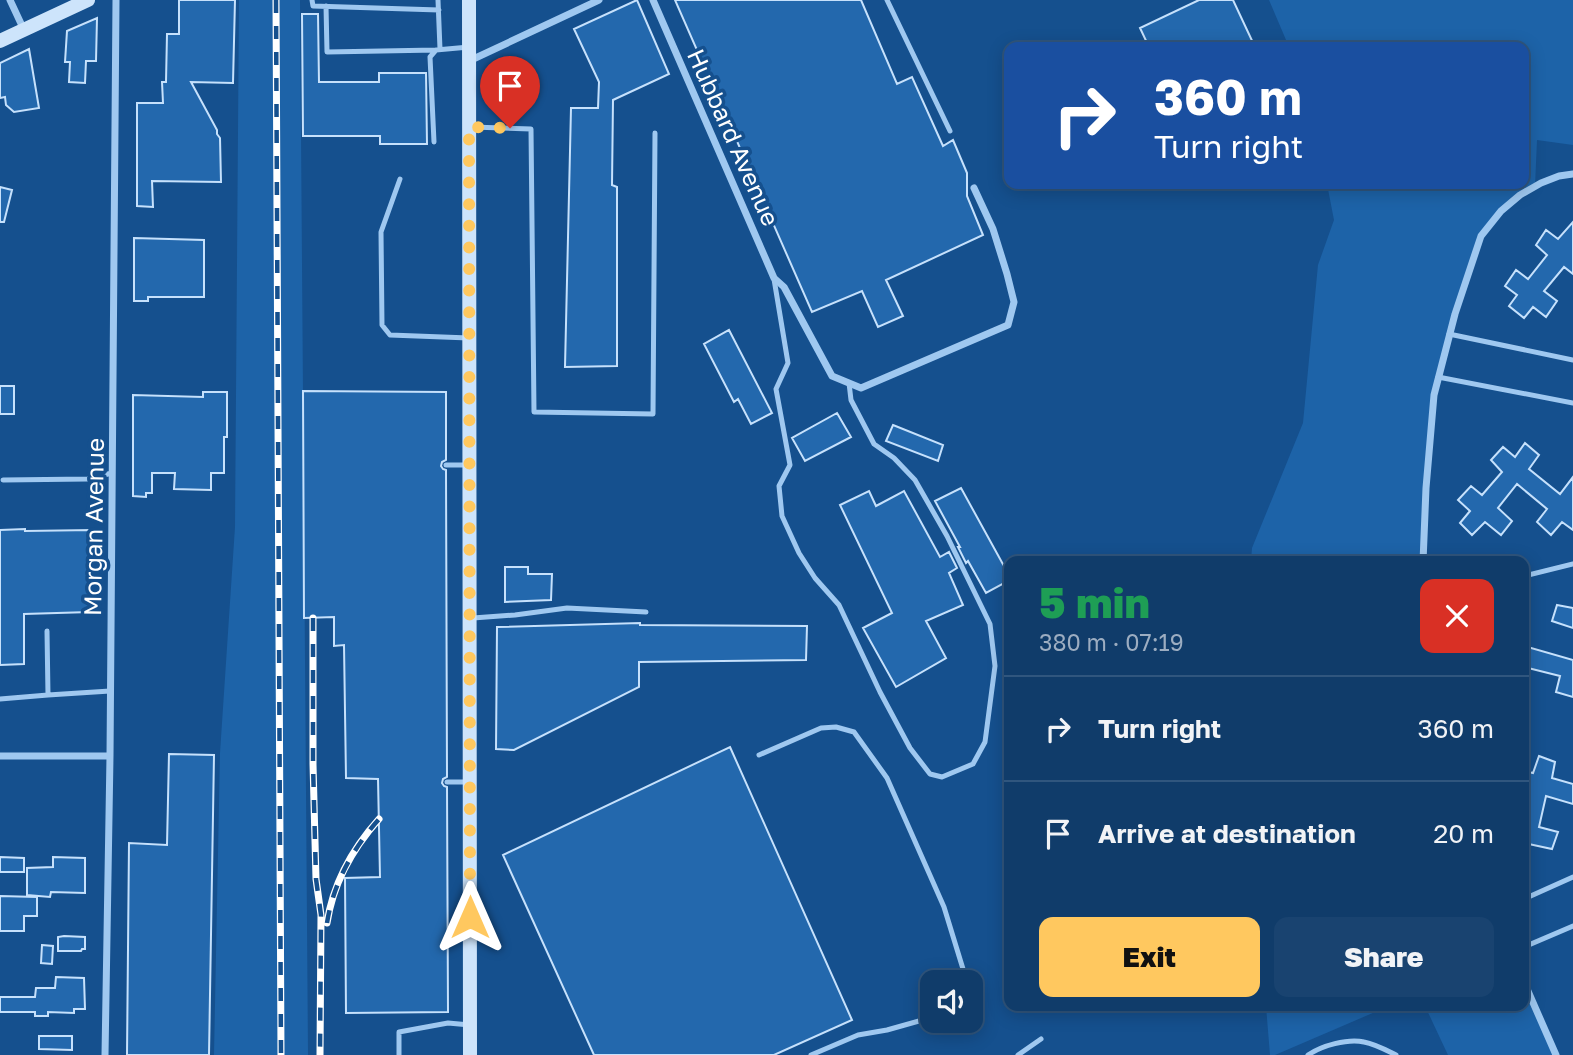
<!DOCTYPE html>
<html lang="en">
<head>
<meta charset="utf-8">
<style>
  body { margin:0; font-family:"Golos Text",sans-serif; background:#194370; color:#f1f3f6; height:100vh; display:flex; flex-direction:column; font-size:26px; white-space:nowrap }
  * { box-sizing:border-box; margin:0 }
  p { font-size:23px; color:#9cadc1 }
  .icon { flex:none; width:38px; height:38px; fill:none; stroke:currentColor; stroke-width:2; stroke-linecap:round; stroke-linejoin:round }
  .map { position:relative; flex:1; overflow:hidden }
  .sheet { position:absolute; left:1004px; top:556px; width:525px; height:455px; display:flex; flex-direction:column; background:#103c6a; border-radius:14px; box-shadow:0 4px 18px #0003,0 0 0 2px #30567e }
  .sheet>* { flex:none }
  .hud { position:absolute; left:1004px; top:42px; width:525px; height:147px; border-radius:14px; box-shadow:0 4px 18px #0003,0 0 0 2px #30567e; background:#1a4fa0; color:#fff; overflow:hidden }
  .tools { position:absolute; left:920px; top:970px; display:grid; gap:14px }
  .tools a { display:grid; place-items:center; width:63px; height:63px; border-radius:14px; background:#103c6a; box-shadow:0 4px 18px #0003,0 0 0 2px #30567e; font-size:35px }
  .pin { position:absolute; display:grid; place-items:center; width:60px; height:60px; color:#fff; margin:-72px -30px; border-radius:50% 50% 50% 0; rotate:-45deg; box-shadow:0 0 7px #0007 }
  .pin .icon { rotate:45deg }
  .me { position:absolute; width:77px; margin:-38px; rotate:0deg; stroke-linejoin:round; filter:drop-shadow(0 0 5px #0008) }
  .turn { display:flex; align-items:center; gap:24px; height:147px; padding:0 35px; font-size:32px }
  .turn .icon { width:91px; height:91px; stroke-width:2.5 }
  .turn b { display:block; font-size:49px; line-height:60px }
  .round { display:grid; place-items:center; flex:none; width:74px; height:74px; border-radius:14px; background:#194370 }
  .headline { display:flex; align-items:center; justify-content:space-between; height:119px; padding:0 35px }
  h1 { font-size:42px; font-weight:800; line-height:52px; color:#1e9e55 }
  .cta { display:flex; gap:14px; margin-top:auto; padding:14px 35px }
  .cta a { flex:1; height:80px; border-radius:14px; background:#ffc85f; color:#111; font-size:28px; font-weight:800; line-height:80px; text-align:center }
  .cta a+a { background:#194370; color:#f1f3f6 }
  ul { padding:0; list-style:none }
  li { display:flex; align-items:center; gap:21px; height:105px; padding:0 35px; border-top:2px solid #30567e }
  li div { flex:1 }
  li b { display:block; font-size:26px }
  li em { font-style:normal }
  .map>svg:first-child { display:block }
  .green { fill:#1d63a8 }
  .building { fill:#2368ad; stroke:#c6e1fc; stroke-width:2 }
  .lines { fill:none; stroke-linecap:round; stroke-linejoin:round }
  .lane { stroke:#9fc8f0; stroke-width:5 }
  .street { stroke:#9fc8f0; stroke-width:7 }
  .secondary { stroke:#cde4fb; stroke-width:14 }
  .rail-casing { stroke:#fff; stroke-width:7 }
  .rail { stroke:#15508e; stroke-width:4.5; stroke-dasharray:13; stroke-linecap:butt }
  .route { stroke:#ffc85f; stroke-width:12; stroke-dasharray:0 21.6 }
  .labels { text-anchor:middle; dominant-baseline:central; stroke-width:7; stroke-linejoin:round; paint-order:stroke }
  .street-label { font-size:24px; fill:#fff; stroke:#15508e }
</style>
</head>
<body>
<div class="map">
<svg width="1573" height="1055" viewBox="0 0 1573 1055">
  <rect width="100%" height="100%" fill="#15508e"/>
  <path class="green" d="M239 0H300L308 1055H214L220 753 235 527Z
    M1269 0H1573V145L1537 140 1535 186 1520 195 1481 236 1434 395 1423 562H1251L1252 548 1303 423 1318 265 1334 220 1327 184H1524V47H1289Z
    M1524 982 1556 1055H1448L1425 1006H1524Z
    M1266 1006H1389L1275 1055H1270Z"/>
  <path class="building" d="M179 0H235L233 83 191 82 217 130V134L220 138 221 182 152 181 153 207 137 206V103H163L162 82H166L167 34H179Z
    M637 0 669 74 613 100 612 185 617 187V366L565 367 571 108H598L599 82 574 29Z
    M675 0H861L897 84 912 77 943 146 953 140 967 173V196L983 235 886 280 903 316 878 327 862 291 812 312Z
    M1199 0H1233L1255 47H1149L1140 28Z
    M302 14H318L319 82H379V73H426L427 144H380V136H303Z
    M97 18 96 61H86L85 83 69 82 70 62H65L67 31Z
    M29 49 39 108 14 112 6 105 5 97 0 98V63Z
    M0 187 12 190 4 222H0Z
    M1573 222V274L1564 267 1544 291 1557 301 1546 317 1533 307 1524 318 1509 306 1517 295 1505 286 1516 270 1528 279 1547 255 1536 245 1546 230 1558 239Z
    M134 238 204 240V297H148V301H134Z
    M729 330 772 413 751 424 738 399 734 402 704 344Z
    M0 386H14V414H0Z
    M303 391 446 392V460L442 462 441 466 443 469 446 470 447 777 443 779 442 783 444 786 447 787 448 1012 346 1013 345 878 380 877 378 779 346 778 344 645 334 646V617L304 618Z
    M203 392H227V437H224V473H211V490L174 489 175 473H152V493H146V497L133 496V395L203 397Z
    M837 413 851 437 805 461 792 438Z
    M893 425 943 445 938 461 886 441Z
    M1525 443 1539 455 1529 469 1560 494 1573 477V530L1562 522 1551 535 1537 522 1547 509 1517 484 1498 508 1512 521 1501 535 1485 522 1472 535 1460 523 1470 511 1458 500 1471 486 1482 495 1502 472 1491 460 1503 447 1515 457Z
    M961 488 1010 577V580L986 593 968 561 966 563 958 547H960L935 501Z
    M869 491 876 506 904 491 940 557 949 552 957 568 949 573 963 605 926 621 946 658 896 687 863 628 892 613 840 505Z
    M25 529V531L93 530 90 612 24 614V664L0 665V530Z
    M505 567H528V574H552L551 600 505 602Z
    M1557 605 1573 608V628L1552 621Z
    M640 623V625L807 626 806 660 639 662V687L514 750 496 749 497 627Z
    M1524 646 1573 660V697L1556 692 1560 676 1524 667Z
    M730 747 852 1020 774 1055H594L503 855Z
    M169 754 214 755 209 1055H127L129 843 167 845Z
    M1539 756 1555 762 1552 778 1573 784V804L1546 796 1539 827 1558 832 1552 849 1524 843V771L1533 773Z
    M0 857 24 858V872H0Z
    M53 857 85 858V893L51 892 50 897 27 895V868L53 867Z
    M0 896 37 897V916H24V931H0Z
    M64 936 85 937V949H82L81 951H58V937Z
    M42 945 53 946 52 964 41 963Z
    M56 977 84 978 85 1009H74V1013L48 1012V1016H35V1012H0V997H35L36 988H55Z
    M39 1036H72V1050L39 1049Z"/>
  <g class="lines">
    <path class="lane" d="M312 0 313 6 439 10
      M438 0 440 49
      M887 0 950 131
      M326 6 327 52 436 50
      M472 127 531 129 534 412 653 414 655 133
      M434 142 430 57 436 50 469 47
      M400 179 381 232 382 325 390 335 469 338
      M774 279 788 363 776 389 790 465 779 486 782 516 799 553 815 578 839 605 880 692 910 748 930 774 942 777 973 764 985 742 995 666 990 624 947 536 915 480 894 458 874 444 851 400 849 383
      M1449 334 1573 360
      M1438 377 1573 403
      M446 465H469
      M3 480 88 479 112 473
      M1524 576 1573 564
      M473 618 515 615 567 608 646 612
      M47 631 48 695 110 691
      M0 699 48 695
      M759 755 821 728 836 727 854 732 887 778 944 907 967 982
      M447 782H470
      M1524 899 1573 877
      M1524 947 1573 926
      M399 1055V1032L448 1023 470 1025
      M811 1055 858 1035 887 1030 933 1017
      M1018 1055 1041 1039
      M1308 1055C1321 1046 1348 1038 1364 1042 1375 1044 1386 1050 1396 1055"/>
    <path class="street" d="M10 0 24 30
      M653 0 774 278 784 287 832 376 861 388 1008 325 1014 302 1007 274 993 229 974 188
      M469 61 599 0
      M1423 562 1426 488 1434 395 1455 314 1481 236 1501 211 1520 195 1541 183 1559 176 1573 174
      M0 756H110
      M1524 982 1556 1055
      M105 1055 110 756 116 0"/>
    <path class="secondary" d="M469 0 470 1055
      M0 41 88 0"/>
    <g class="rail-casing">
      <path id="rail" d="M276 0 281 1055
        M313 618V764L315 841 316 879 321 915 320 1055
        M327 923C333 884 353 848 379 819"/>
    </g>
    <use href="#rail" class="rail"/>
  </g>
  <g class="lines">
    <path class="route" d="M470 917 469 127 510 128"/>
  </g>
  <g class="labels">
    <g class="street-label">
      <text transform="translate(734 137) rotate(66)">Hubbard Avenue</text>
      <text transform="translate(93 527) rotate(-89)">Morgan Avenue</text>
    </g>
  </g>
</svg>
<div class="tools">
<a><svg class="icon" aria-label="sound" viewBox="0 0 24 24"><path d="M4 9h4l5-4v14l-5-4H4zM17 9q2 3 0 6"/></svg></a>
</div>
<div class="pin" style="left:510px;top:128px;background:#d93025"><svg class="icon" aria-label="arrive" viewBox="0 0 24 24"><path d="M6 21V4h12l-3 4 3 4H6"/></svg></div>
<svg class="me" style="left:470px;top:917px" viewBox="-20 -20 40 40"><path d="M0-17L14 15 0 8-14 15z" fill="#ffc85f" stroke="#fff" stroke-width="4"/></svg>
<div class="hud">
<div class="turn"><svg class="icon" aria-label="right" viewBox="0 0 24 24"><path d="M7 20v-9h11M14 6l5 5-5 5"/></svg><div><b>360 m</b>Turn right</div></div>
</div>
<section class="sheet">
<div class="headline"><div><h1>5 min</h1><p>380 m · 07:19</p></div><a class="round" style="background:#d93025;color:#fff"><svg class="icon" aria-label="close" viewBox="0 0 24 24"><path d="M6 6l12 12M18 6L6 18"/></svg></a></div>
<ul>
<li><svg class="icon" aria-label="right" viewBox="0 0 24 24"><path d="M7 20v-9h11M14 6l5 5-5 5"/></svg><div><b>Turn right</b></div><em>360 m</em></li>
<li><svg class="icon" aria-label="arrive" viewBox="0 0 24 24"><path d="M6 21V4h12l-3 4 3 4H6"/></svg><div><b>Arrive at destination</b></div><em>20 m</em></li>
</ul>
<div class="cta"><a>Exit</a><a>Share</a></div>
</section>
</div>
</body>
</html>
